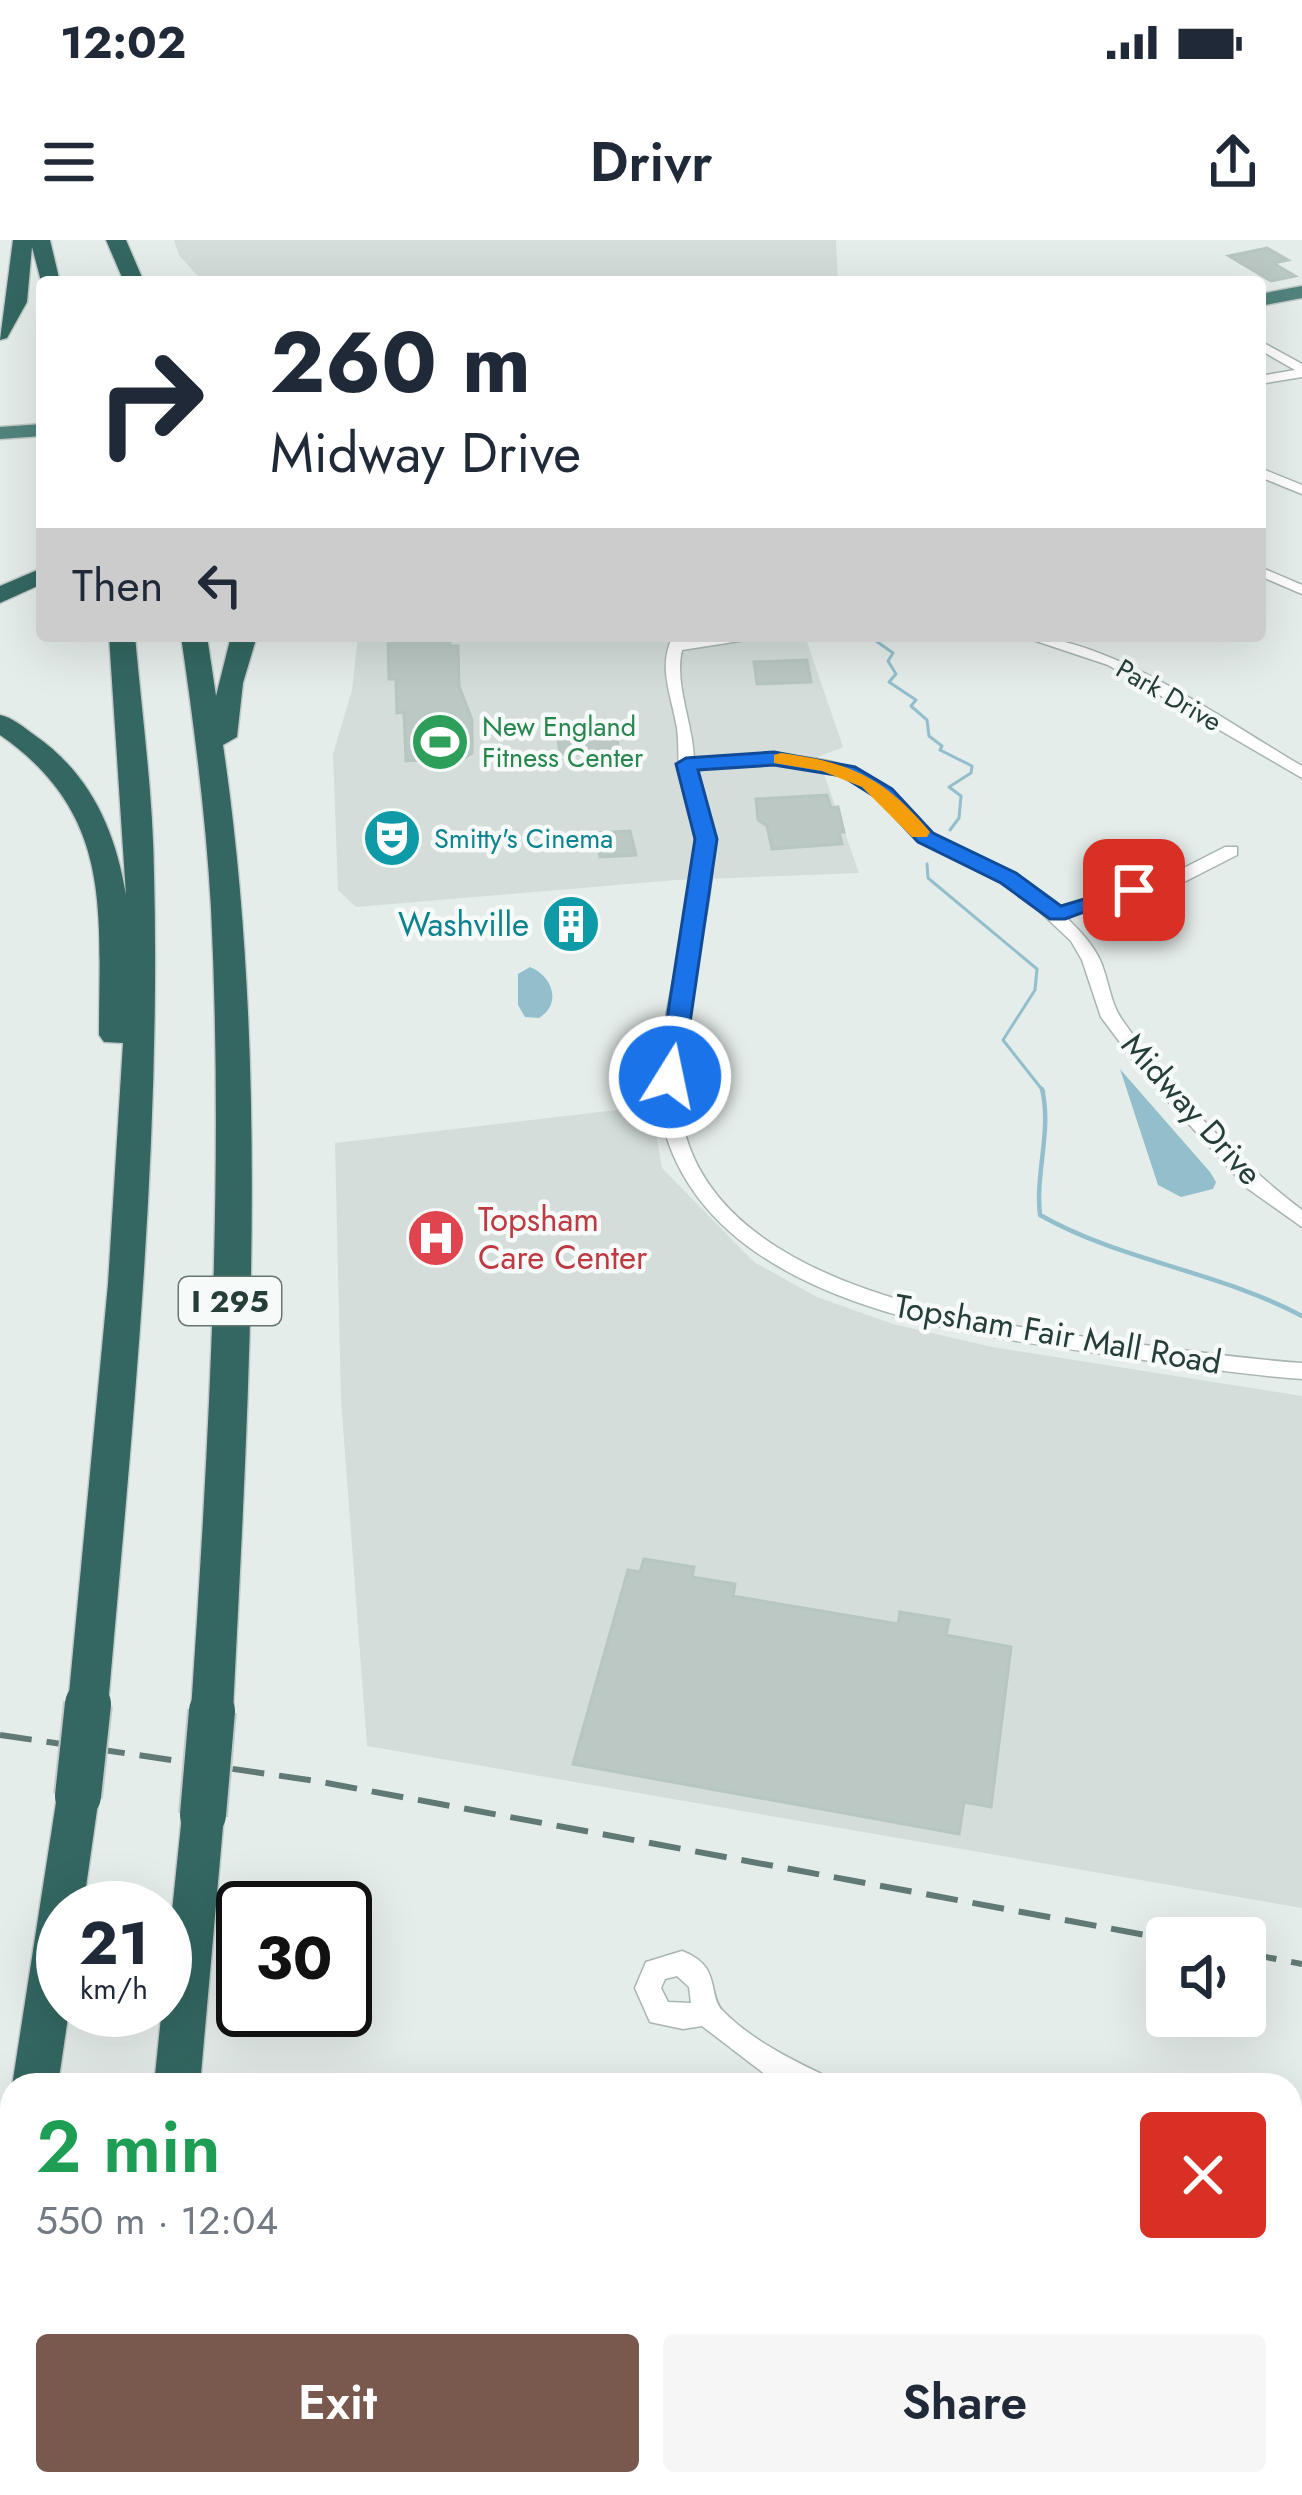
<!DOCTYPE html>
<html lang="en">
<head>
<meta charset="utf-8">
<style>
  body { margin:0; font-family:Jost,sans-serif; background:#f6f6f7; color:#1f2937; height:100vh; display:flex; flex-direction:column; font-size:45px; white-space:nowrap }
  * { box-sizing:border-box; margin:0 }
  p { font-size:39px; color:#747a83 }
  .icon { flex:none; width:66px; height:66px; fill:none; stroke:currentColor; stroke-width:2; stroke-linecap:round; stroke-linejoin:round }
  .map { position:relative; flex:1; overflow:hidden }
  .side { position:absolute; left:0px; top:1833px; width:1302px; height:423px; display:flex; flex-direction:column; background:#fff; border-radius:36px 36px 0 0; box-shadow:0 12px 48px #0002 }
  .side>* { flex:none }
  .banner { position:absolute; left:36px; top:36px; width:1230px; height:366px; border-radius:12px; box-shadow:0 12px 48px #0002; background:#fff; color:#1f2937; overflow:hidden }
  .fabs { position:absolute; left:1146px; top:1677px; display:grid; gap:24px }
  .fabs a { display:grid; place-items:center; width:120px; height:120px; border-radius:12px; background:#fff; box-shadow:0 12px 48px #0002; font-size:60px }
  .speed { position:absolute; left:36px; top:1641px; display:flex; gap:24px; font-size:60px; font-weight:700; text-align:center }
  .speed>* { display:grid; place-content:center; width:156px; height:156px; border-radius:50%; background:#fff; box-shadow:0 12px 48px #0002; line-height:1 }
  .speed small { font-size:30px; font-weight:400 }
  .speed .limit { border:6px solid #111; border-radius:18px; background:#fff; color:#111 }
  .pin { position:absolute; display:grid; place-items:center; width:102px; height:102px; color:#fff; margin:-51px; border-radius:24px; box-shadow:0 6px 18px #0006 }
  .me { position:absolute; width:132px; margin:-66px; rotate:10deg; stroke-linejoin:round; filter:drop-shadow(0 0 9px #0008) }
  .turn { display:flex; align-items:center; gap:42px; height:252px; padding:0 36px; font-size:54px }
  .turn .icon { width:156px; height:156px; stroke-width:2.5 }
  .turn b { display:block; font-size:84px; line-height:102px }
  .then { display:flex; align-items:center; height:114px; padding:0 36px; background:#0003; gap:24px; font-size:45px }
  .round { display:grid; place-items:center; flex:none; width:126px; height:126px; border-radius:12px; background:#f6f6f7 }
  .head { display:flex; align-items:center; justify-content:space-between; height:204px; padding:0 36px }
  h1 { font-size:72px; font-weight:600; line-height:90px; color:#1e9e55 }
  .action { display:flex; gap:24px; margin-top:auto; padding:24px 36px }
  .action a { flex:1; height:138px; border-radius:12px; background:#79594e; color:#fff; font-size:48px; font-weight:600; line-height:138px; text-align:center }
  .action a+a { background:#f6f6f7; color:#1f2937 }
  .status { display:flex; justify-content:space-between; align-items:center; height:84px; padding:0 60px; background:#fff; direction:ltr }
  .status svg { height:33px; fill:currentColor }
  header { display:flex; justify-content:space-between; align-items:center; height:156px; padding:0 36px; background:#fff; font-size:54px; font-weight:600 }
  .map>svg:first-child { display:block }
  .built { fill:#d4ddd9 }
  .water { fill:#93bfcd }
  .lines { fill:none; stroke-linecap:round; stroke-linejoin:round }
  .stream-far1 { stroke:#93bfcd; stroke-width:3 }
  .stream { stroke:#93bfcd; stroke-width:4.5 }
  .building { fill:#bbc8c4; stroke:#b8c6c2; stroke-width:3 }
  .minor-casing { stroke:#a8b5b1; stroke-width:3 }
  .trunk-casing { stroke:#c2c9c8; stroke-width:3 }
  .motorway-casing { stroke:#c2c9c8; stroke-width:3 }
  .minor { fill:#fff; fill-rule:evenodd }
  .trunk { fill:#51837c; fill-rule:evenodd }
  .motorway { fill:#346761; fill-rule:evenodd }
  .rail { stroke:#617974; stroke-width:6; stroke-dasharray:32 15; stroke-linecap:butt }
  .motorway-bridge-far1-casing { stroke:#c2c9c8; stroke-width:39; stroke-linecap:butt }
  .motorway-bridge-casing { stroke:#c2c9c8; stroke-width:50; stroke-linecap:butt }
  .motorway-bridge-far1 { stroke:#346761; stroke-width:36 }
  .motorway-bridge { stroke:#346761; stroke-width:46 }
  .route { fill:#1a73e8; stroke:#114b97; stroke-width:3 }
  .slow { fill:#f59e0b }
  .labels { text-anchor:middle; dominant-baseline:central; stroke-width:9; stroke-linejoin:round; paint-order:stroke }
  .far-street-label { font-size:27px; fill:#263e39; stroke:#f6faf8 }
  .far-leisure-label { font-size:27px; fill:#27864d; stroke:#f6faf8; text-anchor:start }
  .far-culture-label { font-size:27px; fill:#0d838f; stroke:#f6faf8; text-anchor:start }
  .shield { fill:#f6faf8; stroke:#647672; stroke-width:3 }
  .shield-label { font-size:30px; font-weight:bold; fill:#263e39 }
  .culture-label { font-size:33px; fill:#0d838f; stroke:#f6faf8; text-anchor:end }
  .street-label { font-size:33px; fill:#263e39; stroke:#f6faf8 }
  .health-label { font-size:33px; fill:#be3a42; stroke:#f6faf8; text-anchor:start }
</style>
</head>
<body>
<div class="status"><b>12:02</b><svg viewBox="0 0 49 12"><path d="M0 12V9h3v3zM5 12V6h3v6zM10 12V3h3v9zM15 12V0h3v12zM26 1h20v11H26zM47 4h2v5h-2z"/></svg></div>
<header><svg class="icon" aria-label="menu" viewBox="0 0 24 24"><path d="M4 6h16M4 12h16M4 18h16"/></svg>Drivr<svg class="icon" aria-label="share" viewBox="0 0 24 24"><path d="M12 15V3M7 8l5-5 5 5M5 13v7h14v-7"/></svg></header>
<div class="map">
<svg width="1302" height="2255" viewBox="0 0 1302 2255">
  <rect width="100%" height="100%" fill="#e5edea"/>
  <path class="built" d="M174 0H836L838 42H203L179 15Z
    M358 396H813L807 402 843 507 818 517 859 633 676 640 356 667 338 650 333 514 352 450Z
    M651 866 662 928 754 1022 817 1057 893 1084 992 1107 1302 1156V1668L367 1506 341 1160 335 903Z"/>
  <path class="water" d="M530 727C553 736 562 764 539 778L525 777 518 765V734Z
    M1120 829 1210 932 1216 942 1213 949 1181 957 1158 945Z"/>
  <g class="lines">
    <path class="stream-far1" d="M869 396 893 413 888 421 896 434 889 442 916 460 911 466 927 480 929 496 942 506 940 510 972 526 971 533 949 547 961 556 959 578 950 590
      M927 624 928 638 1037 729 1035 750 1003 800 1044 852"/>
    <path class="stream" d="M1042 849C1052 890 1035 934 1040 975 1123 1022 1218 1031 1302 1076"/>
  </g>
  <path class="building" d="M1267 8 1288 20 1273 23 1295 36 1271 41 1229 16Z
    M388 396H449L450 406H458L459 446 472 480V513L464 518 406 521 404 472 397 473 396 439H389Z
    M807 420 811 442 757 444 754 422Z
    M616 490 619 513 560 515 558 499H569L568 493Z
    M827 555 831 568 838 567 844 592H839L842 604 772 609 767 586 758 580 756 559Z
    M630 591 636 615 600 617 596 593Z
    M644 1319 694 1327 692 1337 735 1344 733 1356 898 1384 900 1372 949 1380 946 1395 1011 1407 991 1567 964 1562 959 1594 573 1524 628 1330 640 1332Z"/>
  <g class="lines">
    <g class="minor-casing">
      <path id="minor" d="M1260 101 1302 124V137L1260 144V136L1295 130 1260 110Z
        M1260 228 1302 245V254L1260 237Z
        M1260 327 1302 345V354L1260 336Z
        M673 396H687L685 401 753 396 746 400 682 410C674 445 693 483 694 519 758 515 839 506 892 551 908 565 919 586 938 597 979 620 1022 636 1057 669L1174 633 1225 607H1237V615L1186 641 1066 677C1079 690 1092 703 1100 720 1109 740 1110 764 1123 781 1170 849 1236 920 1302 970V987L1247 948 1146 837 1101 777 1082 720 1071 701 1020 653 919 600 879 556 844 535 774 524 695 528C699 558 714 586 713 617 710 701 670 783 680 868 702 1048 980 1083 1122 1102 1182 1110 1242 1119 1302 1123V1139C1236 1134 1170 1124 1104 1114 954 1093 709 1061 663 885 646 817 687 697 696 625 699 594 685 567 680 537 677 519 680 501 676 483 670 451 658 426 673 396Z
        M1021 396C1109 396 1226 482 1302 526V538L1108 425Z
        M682 1711C722 1726 707 1753 722 1770 750 1799 790 1819 826 1836L830 1845H788L766 1835 702 1786 683 1789 650 1782 635 1748 646 1722ZM677 1736 689 1747 691 1763 668 1762 661 1748 665 1739Z
        M1290 1946 1302 1949V1977L1290 1974Z
        M1112 2244H1143L1147 2255H1116Z"/>
    </g>
    <g class="trunk-casing">
      <path id="trunk" d="M1302 46V58L1260 66V54Z
        M42 184V196L0 199V187Z"/>
    </g>
    <g class="motorway-casing">
      <path id="motorway" d="M13 0H50L60 42 42 45 32 7 27 62 7 98 0 100Z
        M106 0H126L144 42H124Z
        M42 328V344L0 363V346Z
        M109 396H135C142 475 153 554 154 633 161 907 133 1181 109 1454L103 1466 89 1471 75 1466 69 1454 108 1044 123 803 104 802 99 795C99 670 114 575 0 495V475C13 478 22 486 33 494 90 533 115 589 126 655Z
        M181 396H207L216 456 231 396H257L243 443 237 497 223 505C270 823 249 1151 233 1471L227 1483 212 1488 197 1483 191 1471C209 1203 224 936 211 668 206 577 194 486 181 396Z
        M78 1538 93 1543 99 1556 83 1668H63V1770H69L58 1845 12 1846 57 1556 63 1543Z
        M203 1557 218 1562 224 1575 200 1845H154L182 1575 188 1562Z
        M12 1957V2067L0 2072V1962Z
        M105 2244H157L155 2255H103Z"/>
    </g>
    <use href="#minor" class="minor"/>
    <use href="#trunk" class="trunk"/>
    <use href="#motorway" class="motorway"/>
    <path class="rail" d="M0 1495 316 1541 1167 1699
      M1245 1713 1302 1724"/>
    <g class="motorway-bridge-far1-casing">
      <path id="motorway-bridge-far1" d="M88 1467 89 1454"/>
    </g>
    <g class="motorway-bridge-casing">
      <path id="motorway-bridge" d="M78 1556 88 1464
        M203 1575 212 1471"/>
    </g>
    <use href="#motorway-bridge-far1" class="motorway-bridge-far1"/>
    <use href="#motorway-bridge" class="motorway-bridge"/>
  </g>
  <path class="route" d="M774 512 855 527 892 549 933 593 1016 633 1061 666 1134 644 1145 650 1065 679H1050L1001 643 918 602 877 558 842 536 774 525 698 530 717 599 682 837 678 842H661L658 837 695 599 676 524 686 518Z"/>
  <path class="slow" d="M781 513C850 522 885 538 930 592L927 597H912L862 547 822 531 774 523V515Z"/>
  <defs>
    <g id="stadium-disc" transform="scale(3)"><circle r="9.5" fill="#2e9e5b" stroke="#f6faf8"/><path d="M0-5a6.5 5 0 1 0 0 10a6.5 5 0 1 0 0-10ZM-3.5-1.8h7v3.6h-7Z" fill="#fff"/></g>
    <g id="theatre-disc" transform="scale(3)"><circle r="9.5" fill="#0f9aa8" stroke="#f6faf8"/><path d="M-5-5.5Q0-4 5-5.5V0Q5 5 0 6Q-5 5-5 0ZM-3.3-2.5H-1v1.5H-3.3ZM1-2.5H3.3v1.5H1ZM-2.8 1Q0 5.5 2.8 1Z" fill="#fff"/></g>
    <g id="building-disc" transform="scale(3)"><circle r="9.5" fill="#0f9aa8" stroke="#f6faf8"/><path d="M-4-6H4V6H1V3H-1V6H-4ZM-2.5-4.3h1.7v1.8h-1.7ZM.8-4.3h1.7v1.8H.8ZM-2.5-1h1.7V.8h-1.7ZM.8-1h1.7V.8H.8Z" fill="#fff"/></g>
    <g id="hospital-disc" transform="scale(3)"><circle r="9.5" fill="#e0444e" stroke="#f6faf8"/><path d="M-5-5h3v3.5h4V-5h3V5h-3V1.5h-4V5h-3Z" fill="#fff"/></g>
  </defs>
  <g fill-rule="evenodd">
    <use href="#stadium-disc" x="440" y="502"/>
    <use href="#theatre-disc" x="392" y="598"/>
    <use href="#building-disc" x="571" y="684"/>
    <use href="#hospital-disc" x="436" y="998"/>
  </g>
  <g class="labels">
    <g class="far-street-label">
      <text transform="translate(1169 455) rotate(30)">Park Drive</text>
    </g>
    <g class="far-leisure-label">
      <text x="482" y="486">New England<tspan x="482" dy="31">Fitness Center</tspan></text>
    </g>
    <g class="far-culture-label">
      <text x="434" y="598">Smitty's Cinema</text>
    </g>
    <rect class="shield" x="179" y="1037" width="102" height="48" rx="9"/>
    <g class="shield-label">
      <text x="230" y="1061">I 295</text>
    </g>
    <g class="culture-label">
      <text x="529" y="684">Washville</text>
    </g>
    <g class="street-label">
      <text transform="translate(1192 869) rotate(48)">Midway Drive</text>
      <text transform="translate(1058 1094) rotate(10)">Topsham Fair Mall Road</text>
    </g>
    <g class="health-label">
      <text x="478" y="979">Topsham<tspan x="478" dy="38">Care Center</tspan></text>
    </g>
  </g>
</svg>
<div class="fabs">
<a><svg class="icon" aria-label="sound" viewBox="0 0 24 24"><path d="M4 9h4l5-4v14l-5-4H4zM17 9q2 3 0 6"/></svg></a>
</div>
<div class="speed"><div>21<small>km/h</small></div><div class="limit">30</div></div>
<div class="pin" style="left:1134px;top:650px;background:#d93025"><svg class="icon" aria-label="arrive" viewBox="0 0 24 24"><path d="M6 21V4h12l-3 4 3 4H6"/></svg></div>
<svg class="me" style="left:670px;top:837px" viewBox="-20 -20 40 40"><circle r="17" fill="#1a73e8" stroke="#fff" stroke-width="3"/><path d="M0-11L8 9 0 5-8 9z" fill="#fff"/></svg>
<div class="banner">
<div class="turn"><svg class="icon" aria-label="right" viewBox="0 0 24 24"><path d="M7 20v-9h11M14 6l5 5-5 5"/></svg><div><b>260 m</b>Midway Drive</div></div>
<div class="then">Then<svg class="icon" aria-label="left" viewBox="0 0 24 24"><path d="M17 20v-9H6M10 6l-5 5 5 5"/></svg></div>
</div>
<section class="side">
<div class="head"><div><h1>2 min</h1><p>550 m · 12:04</p></div><a class="round" style="background:#d93025;color:#fff"><svg class="icon" aria-label="close" viewBox="0 0 24 24"><path d="M6 6l12 12M18 6L6 18"/></svg></a></div>
<div class="action"><a>Exit</a><a>Share</a></div>
</section>
</div>
</body>
</html>
